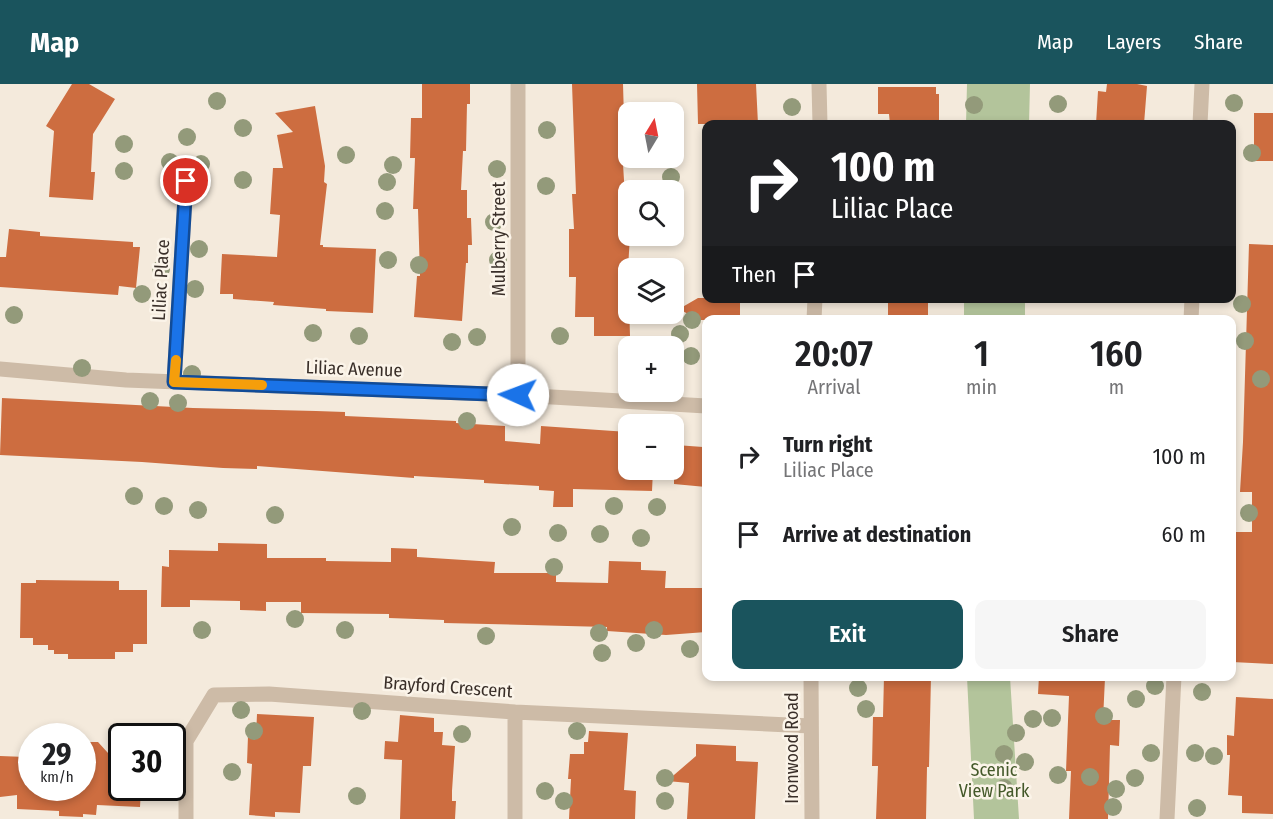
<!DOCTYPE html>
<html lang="en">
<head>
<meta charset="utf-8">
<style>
  body { margin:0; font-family:"Fira Sans Condensed",sans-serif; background:#f6f6f6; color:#202124; height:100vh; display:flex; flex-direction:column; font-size:22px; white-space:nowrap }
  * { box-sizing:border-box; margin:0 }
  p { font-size:20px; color:#757577 }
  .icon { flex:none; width:33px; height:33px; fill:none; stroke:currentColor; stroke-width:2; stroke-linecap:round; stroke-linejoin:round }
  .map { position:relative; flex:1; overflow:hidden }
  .drawer { position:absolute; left:702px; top:231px; width:534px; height:366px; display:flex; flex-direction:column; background:#fff; border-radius:12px; box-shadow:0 3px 9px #0003 }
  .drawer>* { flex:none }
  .guide { position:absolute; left:702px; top:36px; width:534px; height:183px; border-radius:12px; box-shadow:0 3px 9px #0003; background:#202124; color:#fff; overflow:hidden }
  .needle { width:39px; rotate:10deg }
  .fabs { position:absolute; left:618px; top:18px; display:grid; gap:12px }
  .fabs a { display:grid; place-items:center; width:66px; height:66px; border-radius:12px; background:#fff; box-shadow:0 3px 9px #0003; font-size:30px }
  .speed { position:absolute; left:18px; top:639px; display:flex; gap:12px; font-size:30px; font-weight:700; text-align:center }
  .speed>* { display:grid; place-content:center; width:78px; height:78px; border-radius:50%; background:#fff; box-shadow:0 3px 9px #0003; line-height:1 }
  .speed small { font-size:15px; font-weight:400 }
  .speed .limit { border:3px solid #111; border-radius:9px; background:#fff; color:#111 }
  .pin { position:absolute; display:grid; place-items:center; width:51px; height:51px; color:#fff; margin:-26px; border:3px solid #fff; border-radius:50%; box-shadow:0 2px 6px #0007 }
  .me { position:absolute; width:66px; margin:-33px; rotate:272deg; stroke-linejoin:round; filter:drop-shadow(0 0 4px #0008) }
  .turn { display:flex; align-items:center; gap:21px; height:126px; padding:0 30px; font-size:27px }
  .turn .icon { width:78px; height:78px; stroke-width:2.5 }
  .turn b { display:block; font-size:42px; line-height:51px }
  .then { display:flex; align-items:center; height:57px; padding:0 30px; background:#0003; gap:12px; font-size:22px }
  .eta { display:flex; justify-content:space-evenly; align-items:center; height:102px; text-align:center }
  .eta b { font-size:36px; font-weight:600; line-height:42px }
  .action { display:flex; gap:12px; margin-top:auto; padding:12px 30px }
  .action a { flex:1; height:69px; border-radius:12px; background:#1a545d; color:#fff; font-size:24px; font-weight:600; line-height:69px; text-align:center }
  .action a+a { background:#f6f6f6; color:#202124 }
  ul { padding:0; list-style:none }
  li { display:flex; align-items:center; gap:18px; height:78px; padding:0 30px }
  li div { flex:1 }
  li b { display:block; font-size:22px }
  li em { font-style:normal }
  header { display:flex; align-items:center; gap:36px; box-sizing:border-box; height:84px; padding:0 30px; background:#1a545d; color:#fff }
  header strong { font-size:28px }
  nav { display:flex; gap:33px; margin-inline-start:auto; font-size:21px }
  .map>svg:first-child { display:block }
  .green { fill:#b3c49b }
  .building { fill:#cd6d40 }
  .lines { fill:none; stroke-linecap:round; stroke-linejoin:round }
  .minor { stroke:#cdbba7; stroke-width:15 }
  .tree { fill:#939a7a }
  .route-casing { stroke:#114b97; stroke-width:15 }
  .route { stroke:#1a73e8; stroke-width:10 }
  .slow { stroke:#f59e0b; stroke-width:10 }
  .labels { text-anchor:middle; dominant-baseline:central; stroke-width:5; stroke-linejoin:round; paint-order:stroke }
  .street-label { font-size:18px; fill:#392e28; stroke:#fbf4e9 }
  .park-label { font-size:18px; fill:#44592a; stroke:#fbf4e9 }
</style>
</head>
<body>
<header>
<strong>Map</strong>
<nav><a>Map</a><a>Layers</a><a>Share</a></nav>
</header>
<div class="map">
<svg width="1273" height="735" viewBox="0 0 1273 735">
  <rect width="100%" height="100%" fill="#f4eadc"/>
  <path class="green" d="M967 0H1030L1029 40H966Z
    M964 215H1025V235H964Z
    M967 593H1010L1019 735H974Z"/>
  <path class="building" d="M72 0H89L115 15 93 50 91 88H95L93 116 49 113 54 47 46 42Z
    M422 0H470V20H467L466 67H463L461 106H467V134H471L472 161H468V179H466L462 237 414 233 417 192H420L418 125H413L415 74H410L411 34H422Z
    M572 0H623L624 34H628V80H623L627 145 630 152 628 184 630 252H594V233H575L576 193H569V145H574L572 110H576Z
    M697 0H756L758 40H698Z
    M1107 0H1137L1147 2 1144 40H1096L1098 7 1106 8Z
    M878 3H936V10H939V40H890L889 30H878Z
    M315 22 325 82 324 98 327 100 320 161H323V163L376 165 373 229 326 227V225L273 221 274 218 233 215V210H220L222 170 277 173 280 131 270 130 273 84H283L277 51 293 48 275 29Z
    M1254 29H1273V77H1254Z
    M9 145 40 148V152L133 158V163H140L136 204 119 202 118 211 0 203V173H6Z
    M1249 160 1273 161V580L1232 578V550L1234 551 1236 448H1252V408H1240L1243 358Z
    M698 214H740V236H699L679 225Z
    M888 214H928V236H888Z
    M2 314 193 324 316 327 345 328V332L456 337V339L505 342V357L540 360 541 342 628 348V386H653L652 407 573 405V423H553L554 407 539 406V402L484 399V396L414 392V394L257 382V385L223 384 142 378 0 371Z
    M676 361 703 363 702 376H706V403L674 400V366H675Z
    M218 459 267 460V474H326V477L391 478V464L417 465V473L495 478 494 489H556V498L608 499 609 477 641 478V486L666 487 665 504H706V548L666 551 607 547V543L444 539V536L389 534V530L301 529V518H266V527L240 526V517L190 516V523H161L162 482 169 483V466L218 467Z
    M36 496 119 497V506H147V560H133V568H115V575H68V570H54V566H48V561H33V554H20L21 499H36Z
    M884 592H931L929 683H927L926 735H876L878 682H872L873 633H883Z
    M1039 592H1095L1105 594 1103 636H1120L1119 662 1110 661 1108 735H1069L1071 687H1066L1069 612 1038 610Z
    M1236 613 1273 615V730L1242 729V712L1228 711 1230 671H1227V651L1234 652Z
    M257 630 314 633 311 682H303L300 729 275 728V733L249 731 252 680 247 679 248 652H256Z
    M400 631 434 634V648H443L442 661 455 662 452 707V717H456L455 735H400L402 676 384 675 385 657 398 658Z
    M589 647 628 649 624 706 636 707 635 735H569L571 695H568L570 670H584V658H588Z
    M90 658H98L108 669H122V704H141L140 723 97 721 96 731 83 730V733L59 732V727L17 725V711L0 713V672L26 673 25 701 32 702V704H82V666Z
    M696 660 736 662V677L758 678 755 735H687L689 699 667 697 696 672Z"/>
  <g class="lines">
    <path class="minor" d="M518 0V311
      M819 0 820 40
      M1200 40 1202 0
      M814 236 815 214
      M1191 236 1192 214
      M0 285 126 296 518 311 706 322
      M174 298 186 97
      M811 592 812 735
      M515 628V735
      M186 735V657L214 611 269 610 515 628 811 642
      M1167 735 1174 592"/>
  </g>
  <g class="tree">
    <circle cx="217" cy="17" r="9"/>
    <circle cx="1234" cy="19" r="9"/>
    <circle cx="1058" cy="20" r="9"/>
    <circle cx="974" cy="21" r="9"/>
    <circle cx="792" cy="23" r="9"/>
    <circle cx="243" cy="44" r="9"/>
    <circle cx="547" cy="46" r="9"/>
    <circle cx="187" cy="53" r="9"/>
    <circle cx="124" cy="60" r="9"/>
    <circle cx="1252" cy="69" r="9"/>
    <circle cx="346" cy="71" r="9"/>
    <circle cx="170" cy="78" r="9"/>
    <circle cx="201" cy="80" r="9"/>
    <circle cx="393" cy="81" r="9"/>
    <circle cx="497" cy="85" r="9"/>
    <circle cx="124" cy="87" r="9"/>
    <circle cx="671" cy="93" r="9"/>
    <circle cx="243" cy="96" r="9"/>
    <circle cx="387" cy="98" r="9"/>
    <circle cx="546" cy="102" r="9"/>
    <circle cx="385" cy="127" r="9"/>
    <circle cx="494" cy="138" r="9"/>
    <circle cx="199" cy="165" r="9"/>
    <circle cx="388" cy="176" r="9"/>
    <circle cx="498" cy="176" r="9"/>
    <circle cx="419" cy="181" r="9"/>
    <circle cx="161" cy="185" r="9"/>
    <circle cx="195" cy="205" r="9"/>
    <circle cx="142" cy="210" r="9"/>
    <circle cx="1242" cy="220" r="9"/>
    <circle cx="14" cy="231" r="9"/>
    <circle cx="692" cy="236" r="9"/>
    <circle cx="313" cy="249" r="9"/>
    <circle cx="680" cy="250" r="9"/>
    <circle cx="359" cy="252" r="9"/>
    <circle cx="560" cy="252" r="9"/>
    <circle cx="477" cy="253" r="9"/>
    <circle cx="1245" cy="257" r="9"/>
    <circle cx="452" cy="258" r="9"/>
    <circle cx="691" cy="272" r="9"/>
    <circle cx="82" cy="284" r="9"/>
    <circle cx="192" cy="290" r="9"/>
    <circle cx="1261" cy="295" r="9"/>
    <circle cx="150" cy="317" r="9"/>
    <circle cx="178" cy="319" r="9"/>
    <circle cx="467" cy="337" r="9"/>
    <circle cx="134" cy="412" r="9"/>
    <circle cx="164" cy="422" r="9"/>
    <circle cx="614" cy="422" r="9"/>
    <circle cx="657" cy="423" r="9"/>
    <circle cx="198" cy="426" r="9"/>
    <circle cx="1249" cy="429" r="9"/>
    <circle cx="275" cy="431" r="9"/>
    <circle cx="512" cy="443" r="9"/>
    <circle cx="558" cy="449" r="9"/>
    <circle cx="600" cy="450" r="9"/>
    <circle cx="641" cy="454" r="9"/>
    <circle cx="554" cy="483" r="9"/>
    <circle cx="295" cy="535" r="9"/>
    <circle cx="202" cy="546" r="9"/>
    <circle cx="345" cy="546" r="9"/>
    <circle cx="654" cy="546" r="9"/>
    <circle cx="599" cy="549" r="9"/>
    <circle cx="486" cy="552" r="9"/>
    <circle cx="636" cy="559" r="9"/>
    <circle cx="690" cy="565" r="9"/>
    <circle cx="602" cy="569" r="9"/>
    <circle cx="1155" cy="602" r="9"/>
    <circle cx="858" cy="604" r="9"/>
    <circle cx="1202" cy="608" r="9"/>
    <circle cx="1136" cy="615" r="9"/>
    <circle cx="866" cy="625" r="9"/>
    <circle cx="241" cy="626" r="9"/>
    <circle cx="362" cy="627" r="9"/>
    <circle cx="1104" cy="632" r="9"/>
    <circle cx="1052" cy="634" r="9"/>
    <circle cx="1033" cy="635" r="9"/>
    <circle cx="254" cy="647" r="9"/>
    <circle cx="577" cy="647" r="9"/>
    <circle cx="1016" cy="649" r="9"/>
    <circle cx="462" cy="650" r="9"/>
    <circle cx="1151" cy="669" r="9"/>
    <circle cx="1195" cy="669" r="9"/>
    <circle cx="1004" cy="670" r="9"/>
    <circle cx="1214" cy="672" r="9"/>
    <circle cx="1025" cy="678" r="9"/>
    <circle cx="232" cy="688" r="9"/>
    <circle cx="1058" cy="691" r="9"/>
    <circle cx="1090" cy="693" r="9"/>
    <circle cx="665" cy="694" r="9"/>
    <circle cx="1135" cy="694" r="9"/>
    <circle cx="1004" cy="704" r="9"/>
    <circle cx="1116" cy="705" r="9"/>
    <circle cx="545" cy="707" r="9"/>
    <circle cx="357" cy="712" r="9"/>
    <circle cx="564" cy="717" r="9"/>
    <circle cx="665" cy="717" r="9"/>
    <circle cx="1113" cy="723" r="9"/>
    <circle cx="1197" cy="724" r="9"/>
  </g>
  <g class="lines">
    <g class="route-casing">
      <path id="route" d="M186 97 174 298 518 311"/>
    </g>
    <use href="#route" class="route"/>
    <path class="slow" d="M176 276 174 298 262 301"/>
  </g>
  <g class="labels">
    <g class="street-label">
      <text transform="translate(499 155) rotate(-90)">Mulberry Street</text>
      <text transform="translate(161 196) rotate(-87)">Liliac Place</text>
      <text transform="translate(354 285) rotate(2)">Liliac Avenue</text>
      <text transform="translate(448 603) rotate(4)">Brayford Crescent</text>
      <text transform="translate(792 664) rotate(-90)">Ironwood Road</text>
    </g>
    <g class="park-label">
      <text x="994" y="686">Scenic<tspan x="994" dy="21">View Park</tspan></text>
    </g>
  </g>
</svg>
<div class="fabs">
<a><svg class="needle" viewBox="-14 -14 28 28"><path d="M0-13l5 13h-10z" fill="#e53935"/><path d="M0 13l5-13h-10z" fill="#757577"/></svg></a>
<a><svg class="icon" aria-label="search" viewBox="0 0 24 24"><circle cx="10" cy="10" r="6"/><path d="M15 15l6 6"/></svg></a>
<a><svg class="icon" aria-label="layers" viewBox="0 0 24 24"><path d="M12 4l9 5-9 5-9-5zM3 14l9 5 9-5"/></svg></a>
<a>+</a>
<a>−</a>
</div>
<div class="speed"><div>29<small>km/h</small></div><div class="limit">30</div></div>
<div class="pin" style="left:186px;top:97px;background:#d93025"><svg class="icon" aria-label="arrive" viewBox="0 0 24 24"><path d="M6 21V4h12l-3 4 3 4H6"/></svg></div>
<svg class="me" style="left:518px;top:311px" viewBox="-20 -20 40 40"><circle r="19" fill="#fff"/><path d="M0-13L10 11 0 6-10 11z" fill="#1a73e8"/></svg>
<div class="guide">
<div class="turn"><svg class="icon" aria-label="right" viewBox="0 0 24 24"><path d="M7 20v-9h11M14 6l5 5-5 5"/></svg><div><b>100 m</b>Liliac Place</div></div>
<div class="then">Then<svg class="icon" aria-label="arrive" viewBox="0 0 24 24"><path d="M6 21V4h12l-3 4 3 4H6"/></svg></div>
</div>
<section class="drawer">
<div class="eta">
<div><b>20:07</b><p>Arrival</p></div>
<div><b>1</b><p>min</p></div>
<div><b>160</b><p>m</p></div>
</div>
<ul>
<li><svg class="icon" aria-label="right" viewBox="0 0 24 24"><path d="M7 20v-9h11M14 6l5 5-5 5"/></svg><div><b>Turn right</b><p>Liliac Place</p></div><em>100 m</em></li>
<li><svg class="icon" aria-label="arrive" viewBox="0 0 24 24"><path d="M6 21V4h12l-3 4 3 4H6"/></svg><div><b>Arrive at destination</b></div><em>60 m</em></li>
</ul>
<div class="action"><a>Exit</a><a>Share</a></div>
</section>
</div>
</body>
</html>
